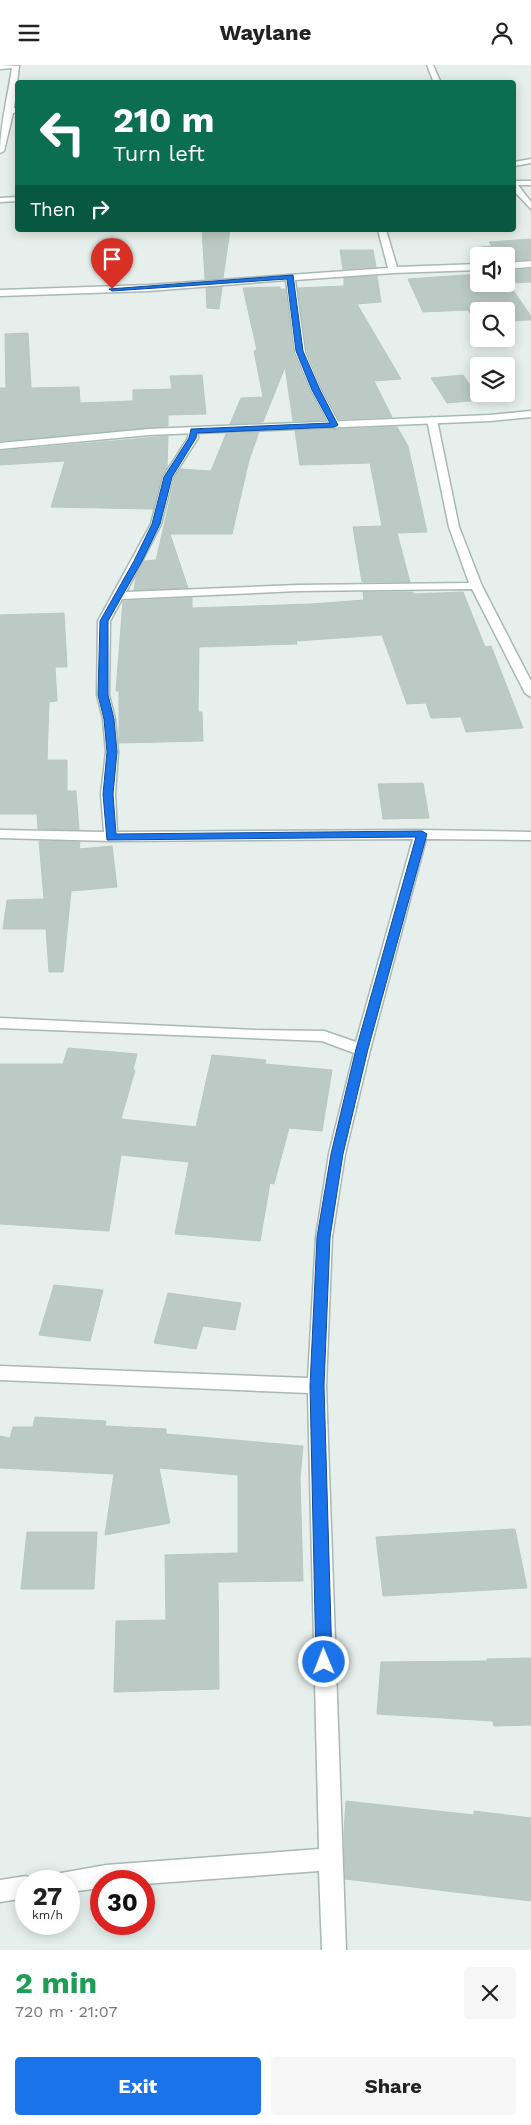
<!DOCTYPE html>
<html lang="en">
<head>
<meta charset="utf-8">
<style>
  body { margin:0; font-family:"Work Sans",sans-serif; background:#f6f6f6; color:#222; height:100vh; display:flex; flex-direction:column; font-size:19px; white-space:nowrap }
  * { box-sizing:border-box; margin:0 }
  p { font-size:16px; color:#767676 }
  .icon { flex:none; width:28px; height:28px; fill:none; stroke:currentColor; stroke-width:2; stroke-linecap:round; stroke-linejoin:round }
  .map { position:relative; height:1885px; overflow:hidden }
  .side { display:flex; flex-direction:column; background:#fff; flex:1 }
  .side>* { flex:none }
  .top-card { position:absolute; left:15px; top:15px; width:501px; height:152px; border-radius:5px; box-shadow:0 2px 12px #0003; background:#0b6e4f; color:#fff; overflow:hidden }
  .buttons { position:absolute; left:470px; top:182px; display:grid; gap:10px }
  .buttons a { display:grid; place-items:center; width:45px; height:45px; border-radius:5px; background:#fff; box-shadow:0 2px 12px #0003; font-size:25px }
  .speed { position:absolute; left:15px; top:1805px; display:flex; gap:10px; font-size:25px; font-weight:700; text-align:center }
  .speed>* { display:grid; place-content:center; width:65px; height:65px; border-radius:50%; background:#fff; box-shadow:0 2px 12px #0003; line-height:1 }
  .speed small { font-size:12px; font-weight:400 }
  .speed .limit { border:8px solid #d22; background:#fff; color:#111 }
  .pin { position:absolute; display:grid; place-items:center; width:42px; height:42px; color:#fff; margin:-51px -21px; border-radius:50% 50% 50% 0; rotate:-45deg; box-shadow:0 0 5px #0007 }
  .pin .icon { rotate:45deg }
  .me { position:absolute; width:55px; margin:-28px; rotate:359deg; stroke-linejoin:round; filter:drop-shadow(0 0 4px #0008) }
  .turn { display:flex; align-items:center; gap:18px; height:105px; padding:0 15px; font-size:22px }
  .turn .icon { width:65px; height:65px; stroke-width:2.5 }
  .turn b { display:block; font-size:35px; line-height:42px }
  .then { display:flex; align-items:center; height:48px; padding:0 15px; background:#0003; gap:10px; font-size:19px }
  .round { display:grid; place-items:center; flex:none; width:52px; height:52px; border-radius:5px; background:#f6f6f6 }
  .head { display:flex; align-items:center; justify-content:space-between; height:85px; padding:0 15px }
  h1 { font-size:30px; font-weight:700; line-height:38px; color:#1e9e55 }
  .action { display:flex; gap:10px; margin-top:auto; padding:10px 15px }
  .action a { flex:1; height:58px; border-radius:5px; background:#1a73e8; color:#fff; font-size:20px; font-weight:700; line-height:58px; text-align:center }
  .action a+a { background:#f6f6f6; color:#222 }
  header { display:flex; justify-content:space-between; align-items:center; height:65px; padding:0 15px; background:#fff; font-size:22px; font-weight:700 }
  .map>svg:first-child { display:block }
  .building { fill:#bbcac4; stroke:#b8c9c2 }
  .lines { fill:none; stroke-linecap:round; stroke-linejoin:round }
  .street-casing { stroke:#a8b8b2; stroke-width:3 }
  .secondary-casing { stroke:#a4bbb3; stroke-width:3 }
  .street { fill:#fff; fill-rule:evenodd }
  .secondary { fill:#fff; fill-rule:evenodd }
  .route { fill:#1a73e8; stroke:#114b97 }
</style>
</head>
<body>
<header><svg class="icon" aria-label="menu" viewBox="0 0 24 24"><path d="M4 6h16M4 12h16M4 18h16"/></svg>Waylane<svg class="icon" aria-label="person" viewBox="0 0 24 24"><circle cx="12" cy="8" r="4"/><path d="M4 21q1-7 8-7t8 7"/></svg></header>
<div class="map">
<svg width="531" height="1885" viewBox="0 0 531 1885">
  <rect width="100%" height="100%" fill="#e6efeb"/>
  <path class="building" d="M202 165H230L223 213 205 214Z
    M531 174V194L506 196V191H488L481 182 492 181 489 177Z
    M340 185H373L376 202 343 204Z
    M531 204V217L508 218 531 251V255L506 256V246H479L477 258 468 245 423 247 408 214 479 209V219H506V206Z
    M377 211 381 237 357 239 401 314 374 316 392 352 339 354 323 324 307 286 298 223 344 221V213Z
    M222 222 219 244 207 243 206 223Z
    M280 222V224H285L293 288 309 326 325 355 293 356 285 302 263 357 230 359 241 333 263 332 254 286 257 285 243 223Z
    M28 268 31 323 79 322 80 338 133 336V325L172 324 170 311 202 310 206 349 168 350V361L0 376V323H6L5 269Z
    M463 310 480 335 447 338 431 313Z
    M397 362 408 381 427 467 397 468 410 517H362L353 462 382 461 370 398 300 400 295 366Z
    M259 367 249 395 232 469H170L188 523 134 525 136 512 144 496 156 495 175 413 180 404 211 406 226 369Z
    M168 371 167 403 161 412 153 444 51 442 65 396 0 400V386Z
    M363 527H413V529L463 527 485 582 491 581 523 663 466 667 461 652 431 653 426 638 407 639 382 570 296 576 297 579 199 582 198 647H202L203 676 119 678V626H116L123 536 192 533V543L312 539 364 535Z
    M64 548 67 602H55L57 636 49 637 47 695H67V726H76L79 765 38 764 37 749H0V550Z
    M423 718 429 753 383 754 378 719Z
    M39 776 80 777 79 784 112 781 117 822 71 826 63 907H49L46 864H3L7 835 44 834Z
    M68 983 137 989 133 1005H135L121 1054 196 1062 212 990 266 995 265 999 332 1005 322 1066 289 1063 274 1119 270 1118 260 1176 175 1169 189 1097 121 1090 109 1166 0 1159V999H63Z
    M54 1220 103 1225 90 1276 39 1270Z
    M168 1228 241 1238 235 1265 203 1261 196 1284 154 1278Z
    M35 1352 106 1356 105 1361 166 1364V1369L303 1381 300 1412 303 1516 218 1517 219 1624 114 1627 116 1556 166 1555 165 1490 238 1488V1410L159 1403 170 1458 105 1470 114 1409 0 1403V1371L10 1373 13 1362H33Z
    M515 1464 527 1523 383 1531 376 1472Z
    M27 1467H97L94 1524H21Z
    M531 1593V1660L494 1661 493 1656 377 1649 381 1597 487 1596V1594Z
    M346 1736 474 1750V1746L531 1753V1836L345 1814 344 1767Z"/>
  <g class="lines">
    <g class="street-casing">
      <path id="street" d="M0 0 19 1 14 43H18V47L13 48 4 86 0 88C0 60 8 31 12 3L0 4Z
        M427 0H433L441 18H434Z
        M531 94V98L514 101V97Z
        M514 116H531V120H518L531 137V144L514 126Z
        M18 132V136L0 137V133Z
        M378 165H386L397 202 479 199V205L393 208 295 215 305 287 321 325 340 360 335 363 330 360 311 325 295 287 286 215 149 226 0 231V225L149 220 388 203Z
        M531 196V202L506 204V198Z
        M432 352 437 355 459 462 482 521 531 616V632L525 628 472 524 298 526 122 534 110 556 109 630 115 654 118 687 115 729 117 767 421 765 531 767V775L426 774 370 985 345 1089 332 1172 326 1321 346 1885H322L319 1806 144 1819V1816H101V1823L69 1827V1816H58L61 1808 106 1800 319 1784 308 1328 0 1315V1301L308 1313 316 1172 329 1089 354 988 322 976 0 963V953L255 965 324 966 356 977 413 774 111 776 0 773V765L104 767 101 729 106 687 103 654 97 630 98 556 151 459 163 412 188 373 189 364H197L198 373 173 412 161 459 126 527 298 520 469 518 449 462 427 355Z
        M26 1811 35 1816H26V1833L0 1837V1815Z"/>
    </g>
    <g class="secondary-casing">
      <path id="secondary" d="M531 346V352L490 356 149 370 0 384V378L149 364 490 350Z"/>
    </g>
    <use href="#street" class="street"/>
    <use href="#secondary" class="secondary"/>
  </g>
  <path class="route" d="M293 210 303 286 320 325 338 360 335 362 197 368 196 373 172 412 160 459 142 496 108 556V630L114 654 117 687 113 729 116 769 422 766 427 769 368 984 343 1089 330 1172 324 1321 332 1597 330 1602 324 1604 319 1602 316 1597 310 1321 317 1172 331 1089 356 984 416 772 107 775 103 729 107 687 104 654 98 630 100 556 134 496 152 459 164 412 189 373 191 364 330 358 312 325 296 286 287 214 112 226 109 224Z"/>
</svg>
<div class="buttons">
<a><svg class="icon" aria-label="sound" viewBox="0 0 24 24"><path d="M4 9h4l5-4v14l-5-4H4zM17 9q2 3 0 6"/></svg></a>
<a><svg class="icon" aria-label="search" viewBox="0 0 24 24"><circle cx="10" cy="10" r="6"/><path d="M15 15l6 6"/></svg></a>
<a><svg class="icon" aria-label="layers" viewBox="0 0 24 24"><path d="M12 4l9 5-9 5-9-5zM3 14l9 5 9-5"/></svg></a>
</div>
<div class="speed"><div>27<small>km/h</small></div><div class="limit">30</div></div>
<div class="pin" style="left:112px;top:224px;background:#d93025"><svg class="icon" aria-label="arrive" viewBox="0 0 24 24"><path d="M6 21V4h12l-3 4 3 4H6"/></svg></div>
<svg class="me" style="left:324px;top:1597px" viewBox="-20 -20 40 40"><circle r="17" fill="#1a73e8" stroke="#fff" stroke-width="3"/><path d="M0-11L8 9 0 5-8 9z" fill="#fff"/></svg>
<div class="top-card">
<div class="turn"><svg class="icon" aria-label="left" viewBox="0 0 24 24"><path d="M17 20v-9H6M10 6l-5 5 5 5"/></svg><div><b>210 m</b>Turn left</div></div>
<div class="then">Then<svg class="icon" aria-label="right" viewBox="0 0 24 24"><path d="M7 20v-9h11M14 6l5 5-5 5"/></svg></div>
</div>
</div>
<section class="side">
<div class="head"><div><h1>2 min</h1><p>720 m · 21:07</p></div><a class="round"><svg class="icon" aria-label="close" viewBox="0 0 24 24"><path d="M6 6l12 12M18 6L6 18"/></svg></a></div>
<div class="action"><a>Exit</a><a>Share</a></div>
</section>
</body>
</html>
